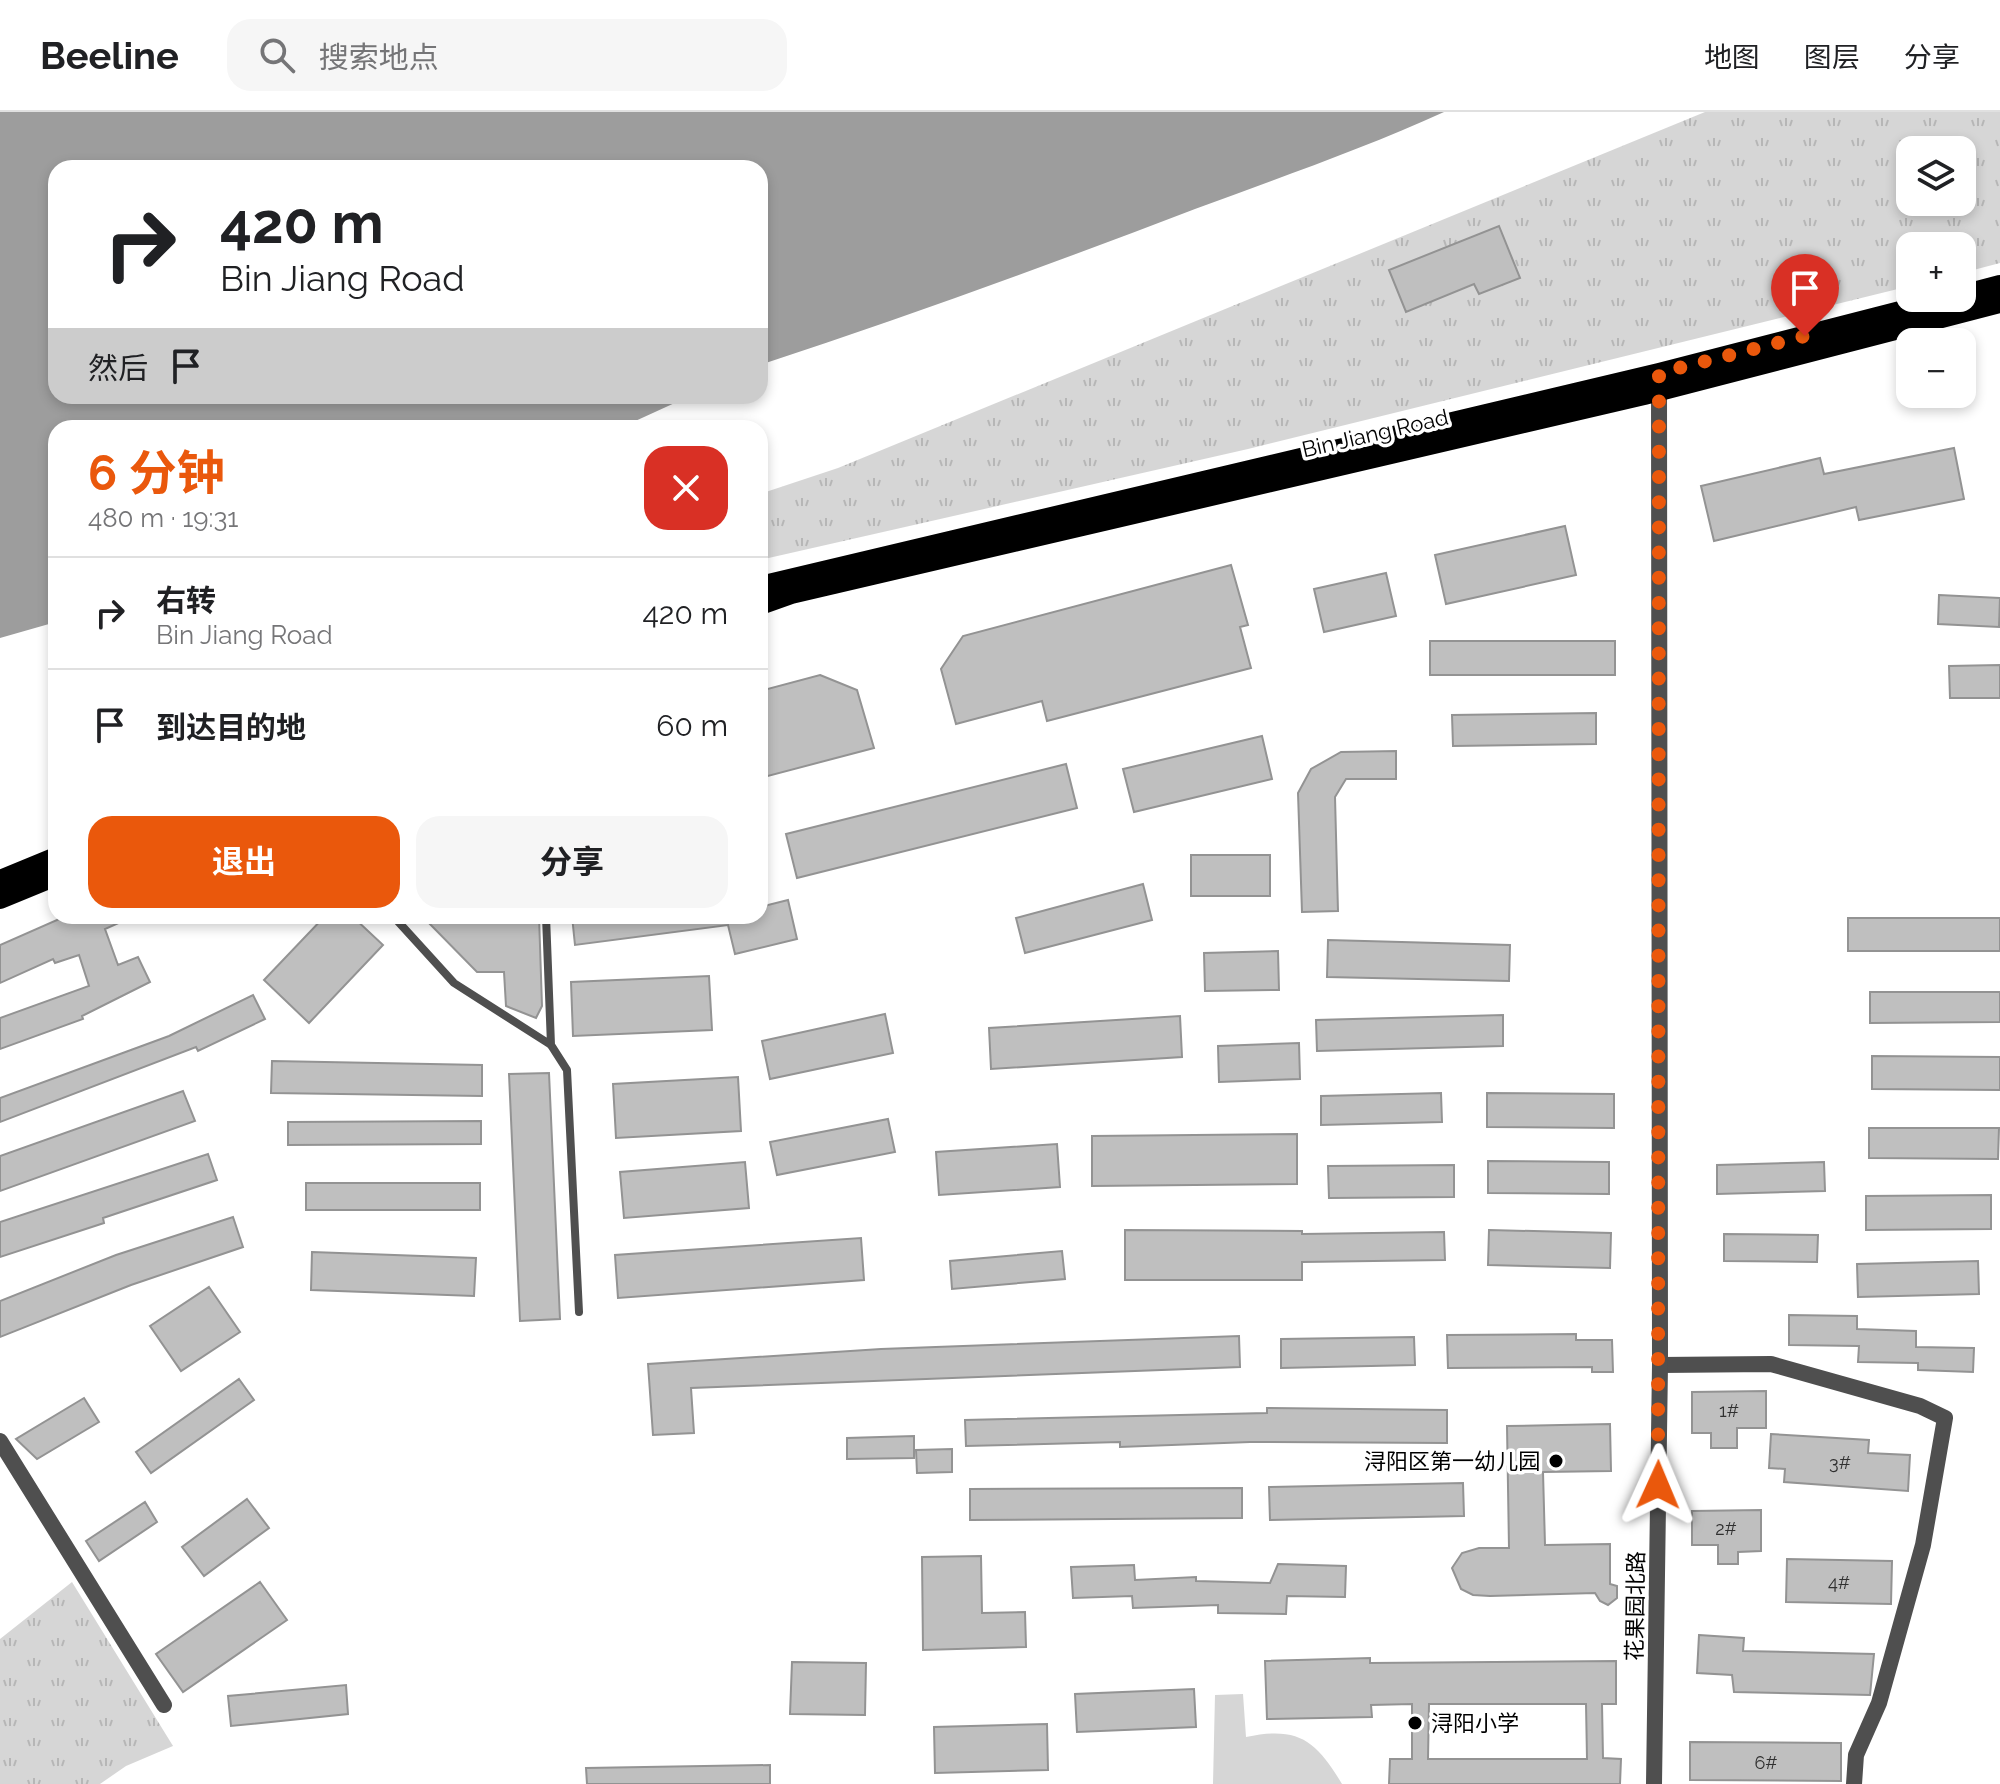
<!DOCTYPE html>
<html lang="zh">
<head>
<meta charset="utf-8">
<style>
  body { margin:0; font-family:Raleway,"Noto Sans SC",sans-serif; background:#f6f6f6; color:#202124; height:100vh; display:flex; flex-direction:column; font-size:30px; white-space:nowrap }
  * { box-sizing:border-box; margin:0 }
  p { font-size:26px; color:#757577 }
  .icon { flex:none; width:44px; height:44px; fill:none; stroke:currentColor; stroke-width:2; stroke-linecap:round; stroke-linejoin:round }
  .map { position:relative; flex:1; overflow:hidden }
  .drawer { position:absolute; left:48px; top:308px; width:720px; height:504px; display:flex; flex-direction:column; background:#fff; border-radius:24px; box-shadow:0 4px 12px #0003 }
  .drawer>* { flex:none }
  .top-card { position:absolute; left:48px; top:48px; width:720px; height:244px; border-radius:24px; box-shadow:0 4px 12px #0003; background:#fff; color:#202124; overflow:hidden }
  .fabs { position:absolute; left:1896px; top:24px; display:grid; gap:16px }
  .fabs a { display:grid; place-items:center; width:80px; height:80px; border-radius:16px; background:#fff; box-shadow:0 4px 12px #0003; font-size:40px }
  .pin { position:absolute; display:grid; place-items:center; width:68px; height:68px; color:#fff; margin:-82px -34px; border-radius:50% 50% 50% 0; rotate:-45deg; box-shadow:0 0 8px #0007 }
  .pin .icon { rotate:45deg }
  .me { position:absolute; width:88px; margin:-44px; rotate:1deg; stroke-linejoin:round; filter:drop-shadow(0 0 6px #0008) }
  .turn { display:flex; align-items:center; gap:28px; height:168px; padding:0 40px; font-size:36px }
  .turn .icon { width:104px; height:104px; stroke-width:2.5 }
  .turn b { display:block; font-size:56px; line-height:68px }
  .then { display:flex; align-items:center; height:76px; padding:0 40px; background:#0003; gap:16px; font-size:30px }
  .round { display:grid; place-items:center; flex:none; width:84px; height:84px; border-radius:24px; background:#f6f6f6 }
  .overview { display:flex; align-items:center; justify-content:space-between; height:136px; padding:0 40px }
  h1 { font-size:48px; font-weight:700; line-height:60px; color:#ea580c }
  .cta { display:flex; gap:16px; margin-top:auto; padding:16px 40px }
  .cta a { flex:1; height:92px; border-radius:24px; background:#ea580c; color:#fff; font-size:32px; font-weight:700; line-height:92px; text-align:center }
  .cta a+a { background:#f6f6f6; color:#202124 }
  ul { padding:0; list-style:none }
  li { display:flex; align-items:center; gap:24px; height:112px; padding:0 40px; border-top:2px solid #e0e0e0 }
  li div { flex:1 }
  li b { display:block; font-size:30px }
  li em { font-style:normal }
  header { display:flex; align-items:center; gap:48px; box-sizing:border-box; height:112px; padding:0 40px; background:#fff; border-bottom:2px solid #e0e0e0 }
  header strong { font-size:38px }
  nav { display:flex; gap:44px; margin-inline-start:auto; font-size:28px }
  .search { width:560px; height:72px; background:#f6f6f6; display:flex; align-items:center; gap:20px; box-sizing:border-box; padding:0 28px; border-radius:24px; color:#757577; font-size:30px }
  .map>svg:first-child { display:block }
  .park { fill:url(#park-tufts); fill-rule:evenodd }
  .pitch { fill:#d6d6d6 }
  .water { fill:#9d9d9d }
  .building { fill:#bfbfbf; stroke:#939393; stroke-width:2; fill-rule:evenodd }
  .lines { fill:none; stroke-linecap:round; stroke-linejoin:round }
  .service { stroke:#4f4f4f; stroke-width:8 }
  .minor { stroke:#4f4f4f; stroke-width:16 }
  .tertiary { stroke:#4f4f4f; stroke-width:16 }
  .primary { stroke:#000; stroke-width:20 }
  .route { stroke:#ea580c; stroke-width:14; stroke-dasharray:0 25.2 }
  .poi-dot { fill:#000; stroke:#fff; stroke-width:3 }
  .labels { text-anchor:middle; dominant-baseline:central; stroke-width:7; stroke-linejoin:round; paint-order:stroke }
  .number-label { font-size:18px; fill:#303030 }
  .street-label { font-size:22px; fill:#000; stroke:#fff }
  .poi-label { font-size:22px; fill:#000; stroke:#fff; text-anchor:end }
</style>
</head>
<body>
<header>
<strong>Beeline</strong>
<div class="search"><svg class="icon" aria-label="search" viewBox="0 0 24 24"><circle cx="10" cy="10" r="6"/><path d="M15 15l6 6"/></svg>搜索地点</div>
<nav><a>地图</a><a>图层</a><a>分享</a></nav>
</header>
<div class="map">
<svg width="2000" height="1672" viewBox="0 0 2000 1672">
  <defs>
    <pattern id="park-tufts" width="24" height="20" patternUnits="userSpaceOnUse" patternTransform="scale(2)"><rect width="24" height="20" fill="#d6d6d6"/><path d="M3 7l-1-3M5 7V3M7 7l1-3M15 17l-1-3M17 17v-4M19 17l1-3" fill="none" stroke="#b6b6b6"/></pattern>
  </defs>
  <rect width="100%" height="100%" fill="#fff"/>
  <path class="park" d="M1705 0H2000V151L1962 161V134H1910V174L1248 337 760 448V382L838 356ZM1910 38H1962V90H1910Z
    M72 1470 173 1634 126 1654 100 1672H0V1527Z"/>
  <path class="pitch" d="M1243 1582 1246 1625C1298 1614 1316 1628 1342 1672H1213L1215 1583Z"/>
  <path class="water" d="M0 0H1444C1363 37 1278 66 1195 97 1051 152 907 205 760 253V56H56V284H690L620 316H56V510L0 526Z"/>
  <path class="building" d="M1499 114 1520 166 1479 182 1474 172 1406 200 1389 158Z
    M1954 336 1964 387 1859 408 1856 395 1714 429 1701 374 1820 346 1824 362Z
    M1565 414 1576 463 1446 492 1435 443Z
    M1231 453 1248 513 1240 515 1251 556 1047 609 1042 589 956 612 941 557 963 524Z
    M1386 461 1396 504 1324 520 1314 477Z
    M1939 483 2000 486 1999 515 1938 512Z
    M1430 529H1615V563H1430Z
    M2000 553V586H1950L1949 554Z
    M820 563 857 578 874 636 760 666V579Z
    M1596 601V632L1453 634 1452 603Z
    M1262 624 1272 667 1134 700 1123 657Z
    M1396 639V667H1346L1335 685 1338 799 1302 800 1298 681 1311 657 1341 640Z
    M1066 652 1077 696 797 766 786 722Z
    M1191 743H1270V784H1191Z
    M1143 772 1152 808 1025 841 1016 806Z
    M788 788 797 827 735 842 728 813 575 833 572 804H760V795Z
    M66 804H134L105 817 118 853 138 845 150 870 82 904 83 907 0 937V906L89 874 79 843 55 851 53 847 0 871V833Z
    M325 804H352L383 833 309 911 264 868Z
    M422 804H539L542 894 536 906 506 894 504 860H477Z
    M1848 806H2000V839H1848Z
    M1328 828 1510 833 1509 869 1327 865Z
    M1278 839 1279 878 1205 879 1204 841Z
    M709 864 712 918 573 924 571 870Z
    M1870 880H2000V910L1870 911Z
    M253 883 265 907 198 939 196 935 0 1010V986L169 924Z
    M885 902 893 941 770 967 762 929Z
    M1503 903V934L1317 939 1316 908Z
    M1180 904 1182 945 991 957 989 916Z
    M1299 931 1300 967 1219 970 1218 934Z
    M1872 944 2000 945V978L1872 977Z
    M272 949 482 953V984L271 981Z
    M549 961 560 1207 520 1209 509 962Z
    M738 965 741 1019 616 1026 613 972Z
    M183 979 195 1009 0 1079V1044Z
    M1441 981 1442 1010 1321 1013V984Z
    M1487 981 1614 982V1016L1487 1015Z
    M888 1007 895 1040 777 1063 770 1030Z
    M481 1009V1032L288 1033V1010Z
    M1869 1016H1999L1998 1047 1869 1046Z
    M1297 1022V1072L1092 1074V1024Z
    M1057 1032 1060 1075 939 1083 936 1040Z
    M208 1042 217 1068 103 1106 104 1111 0 1145V1110Z
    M1488 1049 1609 1050V1082L1488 1081Z
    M745 1050 749 1096 624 1106 620 1060Z
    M1824 1050 1825 1079 1717 1082V1053Z
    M1454 1053V1085L1329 1086 1328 1054Z
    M306 1071H480V1098H306Z
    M1991 1083V1117L1866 1118V1084Z
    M233 1105 243 1135 131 1173 0 1225V1189L116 1143Z
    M1125 1118 1302 1119V1122L1444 1120 1445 1148 1302 1150V1168H1125Z
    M1489 1118 1611 1121 1610 1156 1488 1153Z
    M1724 1122 1818 1123 1817 1150 1724 1149Z
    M861 1126 864 1168 618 1186 615 1143Z
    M1062 1139 1065 1167 952 1177 950 1149Z
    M312 1140 476 1146 474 1184 311 1178Z
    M1978 1149 1979 1182 1858 1185 1857 1152Z
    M209 1175 240 1220 181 1259 150 1214Z
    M1789 1203 1857 1204V1217L1916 1219V1235L1974 1236 1973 1260 1918 1258V1251L1858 1250 1859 1234 1789 1233Z
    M1576 1222V1228H1612L1613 1260H1592V1255L1448 1256 1447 1223Z
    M1239 1224 1240 1255 691 1276 694 1321 653 1323 648 1252 881 1237Z
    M1414 1225 1415 1253 1281 1256V1227Z
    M239 1267 254 1288 151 1361 136 1340Z
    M1766 1279V1316H1737V1336H1711V1321H1692V1280Z
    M84 1286 99 1310 37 1347 16 1327Z
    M1267 1296 1447 1298V1331L1250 1330 1120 1335V1330L966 1334 965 1308 1267 1301Z
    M1610 1312 1611 1359 1543 1360 1545 1433 1610 1432V1472L1617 1474V1486L1608 1493 1600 1489 1595 1481 1490 1484 1473 1483 1461 1477 1452 1456 1462 1441 1479 1436H1509L1507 1314Z
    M1771 1322 1869 1328 1868 1341 1910 1343 1908 1379 1784 1370 1785 1357 1769 1356Z
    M914 1324V1346L847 1347V1326Z
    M952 1337V1360L917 1361 916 1338Z
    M1463 1371 1464 1404 1270 1408 1269 1375Z
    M1242 1376V1406L970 1408V1377Z
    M247 1387 269 1416 204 1464 182 1435Z
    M145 1390 157 1410 99 1449 86 1429Z
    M1761 1398V1439L1738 1440V1452H1718V1433H1692V1399Z
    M981 1444 982 1501 1025 1500 1026 1535 923 1538 922 1445Z
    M1787 1447 1892 1449 1891 1492 1786 1490Z
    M1278 1452 1346 1454 1345 1485 1287 1484 1286 1502 1218 1501V1493L1133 1496 1132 1484 1073 1486 1071 1455 1134 1453 1135 1468 1196 1465V1469L1270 1471Z
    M260 1470 287 1508 183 1580 156 1542Z
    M1699 1523 1744 1526 1743 1539 1874 1542 1870 1583 1734 1580 1732 1563 1697 1561Z
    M1370 1546V1551L1616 1549V1592H1602L1603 1646 1621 1647 1620 1672H1389L1390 1647H1412V1592L1371 1593 1372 1605 1267 1607 1265 1549ZM1429 1592H1586L1587 1647H1428Z
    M792 1550 866 1551 865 1603 790 1602Z
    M346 1573 348 1602 231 1614 228 1584Z
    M1194 1577 1196 1615 1077 1620 1075 1582Z
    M1047 1612 1048 1658 935 1661 934 1615Z
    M1690 1630 1841 1631V1669L1690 1668Z
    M770 1653V1672H587L586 1656Z"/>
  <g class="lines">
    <path class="service" d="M393 804 454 871 551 933 567 958 579 1200
      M546 804 551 933"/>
    <path class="minor" d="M1660 1253 1771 1252 1920 1294 1945 1306 1923 1433 1879 1591 1856 1643 1854 1672
      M0 1329 164 1593"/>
    <path class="tertiary" d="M1654 1672 1660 1253 1659 270"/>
    <path class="primary" d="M1962 183 2000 173
      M760 474 1659 261 1951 186
      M760 493 791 482 1644 283 2000 191
      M0 768 56 745
      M0 787 56 764"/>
  </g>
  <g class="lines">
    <path class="route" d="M1658 1373 1659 261 1805 224"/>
  </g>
  <g class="poi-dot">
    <circle cx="1556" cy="1349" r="8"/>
    <circle cx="1415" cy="1611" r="8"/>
  </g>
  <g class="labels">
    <g class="number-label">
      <text x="1729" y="1298">1#</text>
      <text x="1840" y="1350">3#</text>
      <text x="1726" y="1416">2#</text>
      <text x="1839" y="1470">4#</text>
      <text x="1766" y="1650">6#</text>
    </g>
    <g class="street-label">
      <text transform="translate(1375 321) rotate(-13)">Bin Jiang Road</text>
      <text transform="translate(1635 1494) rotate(-89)">花果园北路</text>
    </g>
    <g class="poi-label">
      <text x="1540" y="1349">浔阳区第一幼儿园</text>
      <text x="1431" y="1611" text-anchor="start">浔阳小学</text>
    </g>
  </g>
</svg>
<div class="fabs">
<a><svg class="icon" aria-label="layers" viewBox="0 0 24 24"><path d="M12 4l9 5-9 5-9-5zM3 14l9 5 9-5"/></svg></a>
<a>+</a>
<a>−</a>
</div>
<div class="pin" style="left:1805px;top:224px;background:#d93025"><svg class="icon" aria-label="arrive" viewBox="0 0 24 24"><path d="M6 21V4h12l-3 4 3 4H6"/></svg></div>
<svg class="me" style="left:1658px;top:1373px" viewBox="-20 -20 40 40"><path d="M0-17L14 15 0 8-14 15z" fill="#ea580c" stroke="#fff" stroke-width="4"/></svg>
<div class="top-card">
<div class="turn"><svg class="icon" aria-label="right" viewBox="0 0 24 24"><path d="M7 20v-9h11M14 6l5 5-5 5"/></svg><div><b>420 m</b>Bin Jiang Road</div></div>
<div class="then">然后<svg class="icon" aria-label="arrive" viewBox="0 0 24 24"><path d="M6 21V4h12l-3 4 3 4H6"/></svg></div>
</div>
<section class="drawer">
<div class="overview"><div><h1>6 分钟</h1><p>480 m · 19:31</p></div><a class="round" style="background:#d93025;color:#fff"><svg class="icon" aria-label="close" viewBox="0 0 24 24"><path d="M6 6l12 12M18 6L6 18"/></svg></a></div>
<ul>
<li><svg class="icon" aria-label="right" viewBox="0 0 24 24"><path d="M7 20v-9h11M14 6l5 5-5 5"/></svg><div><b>右转</b><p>Bin Jiang Road</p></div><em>420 m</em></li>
<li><svg class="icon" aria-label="arrive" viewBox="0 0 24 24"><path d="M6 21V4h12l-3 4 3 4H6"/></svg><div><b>到达目的地</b></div><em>60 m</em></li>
</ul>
<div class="cta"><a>退出</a><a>分享</a></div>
</section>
</div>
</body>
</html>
